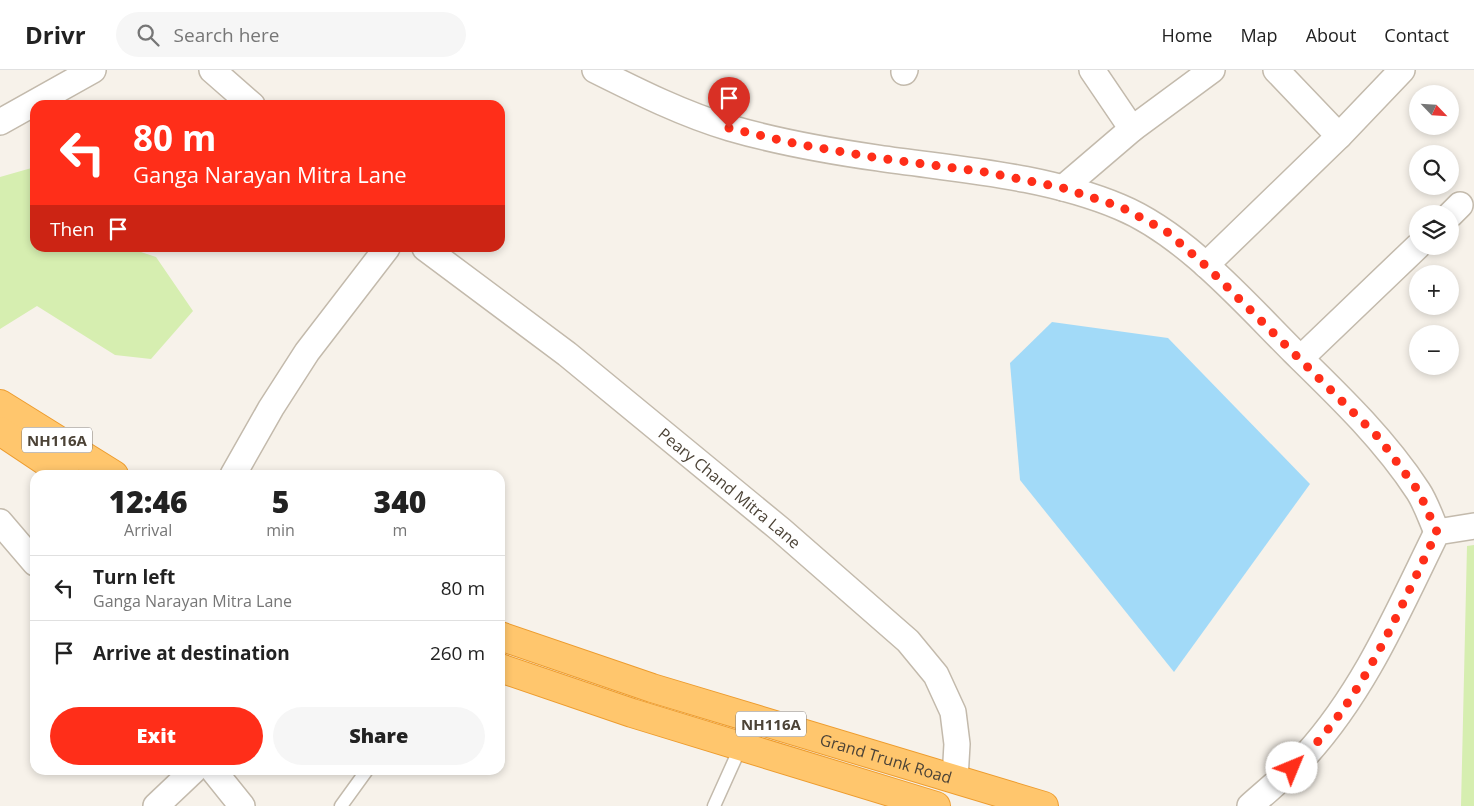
<!DOCTYPE html>
<html lang="en">
<head>
<meta charset="utf-8">
<style>
  body { margin:0; font-family:"Open Sans",sans-serif; background:#f6f6f6; color:#222; height:100vh; display:flex; flex-direction:column; font-size:19px; white-space:nowrap }
  * { box-sizing:border-box; margin:0 }
  p { font-size:16px; color:#767676 }
  .icon { flex:none; width:28px; height:28px; fill:none; stroke:currentColor; stroke-width:2; stroke-linecap:round; stroke-linejoin:round }
  .map { position:relative; flex:1; overflow:hidden }
  .sheet { position:absolute; left:30px; top:400px; width:475px; height:305px; display:flex; flex-direction:column; background:#fff; border-radius:15px; box-shadow:0 2px 8px #0003 }
  .sheet>* { flex:none }
  .banner { position:absolute; left:30px; top:30px; width:475px; height:152px; border-radius:15px; box-shadow:0 2px 8px #0003; background:#ff2e19; color:#fff; overflow:hidden }
  .needle { width:32px; rotate:115deg }
  .buttons { position:absolute; left:1409px; top:15px; display:grid; gap:10px }
  .buttons a { display:grid; place-items:center; width:50px; height:50px; border-radius:50%; background:#fff; box-shadow:0 2px 8px #0003; font-size:25px }
  .pin { position:absolute; display:grid; place-items:center; width:42px; height:42px; color:#fff; margin:-51px -21px; border-radius:50% 50% 50% 0; rotate:-45deg; box-shadow:0 0 5px #0007 }
  .pin .icon { rotate:45deg }
  .me { position:absolute; width:55px; margin:-28px; rotate:45deg; stroke-linejoin:round; filter:drop-shadow(0 0 4px #0008) }
  .turn { display:flex; align-items:center; gap:18px; height:105px; padding:0 20px; font-size:22px }
  .turn .icon { width:65px; height:65px; stroke-width:2.5 }
  .turn b { display:block; font-size:35px; line-height:42px }
  .then { display:flex; align-items:center; height:48px; padding:0 20px; background:#0003; gap:10px; font-size:19px }
  .eta { display:flex; justify-content:space-evenly; align-items:center; height:85px; text-align:center }
  .eta b { font-size:30px; font-weight:800; line-height:35px }
  .button { display:flex; gap:10px; margin-top:auto; padding:10px 20px }
  .button a { flex:1; height:58px; border-radius:30px; background:#ff2e19; color:#fff; font-size:20px; font-weight:800; line-height:58px; text-align:center }
  .button a+a { background:#f6f6f6; color:#222 }
  ul { padding:0; list-style:none }
  li { display:flex; align-items:center; gap:15px; height:65px; padding:0 20px; border-top:1px solid #e0e0e0 }
  li div { flex:1 }
  li b { display:block; font-size:19px }
  li em { font-style:normal }
  header { display:flex; align-items:center; gap:30px; box-sizing:border-box; height:70px; padding:0 25px; background:#fff; border-bottom:1px solid #e0e0e0 }
  header strong { font-size:24px }
  nav { display:flex; gap:28px; margin-inline-start:auto; font-size:18px }
  .search { width:350px; height:45px; background:#f6f6f6; display:flex; align-items:center; gap:12px; box-sizing:border-box; padding:0 18px; border-radius:28px; color:#767676; font-size:19px }
  .map>svg:first-child { display:block }
  .green { fill:#d6eeb0 }
  .water { fill:#a2daf8 }
  .lines { fill:none; stroke-linecap:round; stroke-linejoin:round }
  .lane-casing { stroke:#c3baac; stroke-width:15 }
  .street-casing { stroke:#c3baac; stroke-width:28 }
  .highway-casing { stroke:#ed9c2e; stroke-width:30 }
  .lane { stroke:#fff; stroke-width:12 }
  .street { stroke:#fff; stroke-width:25 }
  .highway { stroke:#ffc66d; stroke-width:28 }
  .route { stroke:#ff2e19; stroke-width:9; stroke-dasharray:0 16.2 }
  .labels { text-anchor:middle; dominant-baseline:central; stroke-width:4; stroke-linejoin:round; paint-order:stroke }
  .shield { fill:#fff; stroke:#827b73; stroke-width:1 }
  .shield-label { font-size:15px; font-weight:bold; fill:#4c4337 }
  .street-label { font-size:16px; fill:#4c4337; stroke:#fff }
</style>
</head>
<body>
<header>
<strong>Drivr</strong>
<div class="search"><svg class="icon" aria-label="search" viewBox="0 0 24 24"><circle cx="10" cy="10" r="6"/><path d="M15 15l6 6"/></svg>Search here</div>
<nav><a>Home</a><a>Map</a><a>About</a><a>Contact</a></nav>
</header>
<div class="map">
<svg width="1474" height="736" viewBox="0 0 1474 736">
  <rect width="100%" height="100%" fill="#f7f2ea"/>
  <path class="green" d="M35 97V178H135V180L156 187 193 241 151 289 115 285 37 236 0 259V107Z
    M1474 475V736H1461L1467 476Z"/>
  <path class="water" d="M1052 252 1168 268 1310 414 1174 602 1020 410 1010 293Z"/>
  <g class="lines">
    <g class="lane-casing">
      <path id="lane" d="M341 736 367 700
        M714 736 741 676"/>
    </g>
    <g class="street-casing">
      <g id="street">
        <path d="M212 0 252 35"/>
        <path d="M595 0C639 22 683 44 730 58 778 72 829 81 878 88 959 100 1043 105 1120 137 1185 164 1244 232 1294 282 1338 325 1384 369 1418 421 1426 433 1431 449 1437 462"/>
        <path d="M1092 0 1132 59"/>
        <path d="M1276 0 1339 66"/>
        <path d="M904 2 905 0"/>
        <path d="M0 52 93 0"/>
        <path d="M1063 118 1132 59 1212 0"/>
        <path d="M1450 145 1460 135"/>
        <path id="s1" d="M425 178 567 284 781 460 908 571 936 605 953 642 957 674 955 709"/>
        <path d="M1206 195 1339 66 1402 0"/>
        <path d="M1301 288 1418 176"/>
        <path d="M233 405 271 338 307 282 387 178"/>
        <path d="M0 452 35 493"/>
        <path d="M213 700 242 736"/>
        <path d="M156 736 194 700"/>
        <path d="M1250 736C1269 719 1289 703 1306 685 1365 620 1399 539 1437 462L1474 456"/>
      </g>
    </g>
    <g class="highway-casing">
      <g id="highway">
        <path d="M0 334 114 405"/>
        <path d="M0 361 66 405"/>
        <path id="s2" d="M500 566 652 618 1044 736"/>
        <path d="M500 598 632 643 936 736"/>
      </g>
    </g>
    <use href="#lane" class="lane"/>
    <use href="#street" class="street"/>
    <use href="#highway" class="highway"/>
  </g>
  <g class="lines">
    <path class="route" d="M729 58 797 74 878 88 985 102 1063 118 1121 137 1166 161 1206 196 1379 368 1419 422 1437 462C1397 544 1361 635 1292 698"/>
  </g>
  <g class="labels">
    <g class="shield">
      <rect x="22" y="357.5" width="70" height="25" rx="4"/>
      <rect x="736" y="641.5" width="70" height="25" rx="4"/>
    </g>
    <g class="shield-label">
      <text x="57" y="370">NH116A</text>
      <text x="771" y="654">NH116A</text>
    </g>
    <g class="street-label">
      <text stroke="none"><textPath href="#s1" startOffset="388">Peary Chand Mitra Lane</textPath></text>
      <text stroke="none"><textPath href="#s2" startOffset="405">Grand Trunk Road</textPath></text>
    </g>
  </g>
</svg>
<div class="buttons">
<a><svg class="needle" viewBox="-14 -14 28 28"><path d="M0-13l5 13h-10z" fill="#e53935"/><path d="M0 13l5-13h-10z" fill="#767676"/></svg></a>
<a><svg class="icon" aria-label="search" viewBox="0 0 24 24"><circle cx="10" cy="10" r="6"/><path d="M15 15l6 6"/></svg></a>
<a><svg class="icon" aria-label="layers" viewBox="0 0 24 24"><path d="M12 4l9 5-9 5-9-5zM3 14l9 5 9-5"/></svg></a>
<a>+</a>
<a>−</a>
</div>
<div class="pin" style="left:729px;top:58px;background:#d93025"><svg class="icon" aria-label="arrive" viewBox="0 0 24 24"><path d="M6 21V4h12l-3 4 3 4H6"/></svg></div>
<svg class="me" style="left:1292px;top:698px" viewBox="-20 -20 40 40"><circle r="19" fill="#fff"/><path d="M0-13L10 11 0 6-10 11z" fill="#ff2e19"/></svg>
<div class="banner">
<div class="turn"><svg class="icon" aria-label="left" viewBox="0 0 24 24"><path d="M17 20v-9H6M10 6l-5 5 5 5"/></svg><div><b>80 m</b>Ganga Narayan Mitra Lane</div></div>
<div class="then">Then<svg class="icon" aria-label="arrive" viewBox="0 0 24 24"><path d="M6 21V4h12l-3 4 3 4H6"/></svg></div>
</div>
<section class="sheet">
<div class="eta">
<div><b>12:46</b><p>Arrival</p></div>
<div><b>5</b><p>min</p></div>
<div><b>340</b><p>m</p></div>
</div>
<ul>
<li><svg class="icon" aria-label="left" viewBox="0 0 24 24"><path d="M17 20v-9H6M10 6l-5 5 5 5"/></svg><div><b>Turn left</b><p>Ganga Narayan Mitra Lane</p></div><em>80 m</em></li>
<li><svg class="icon" aria-label="arrive" viewBox="0 0 24 24"><path d="M6 21V4h12l-3 4 3 4H6"/></svg><div><b>Arrive at destination</b></div><em>260 m</em></li>
</ul>
<div class="button"><a>Exit</a><a>Share</a></div>
</section>
</div>
</body>
</html>
